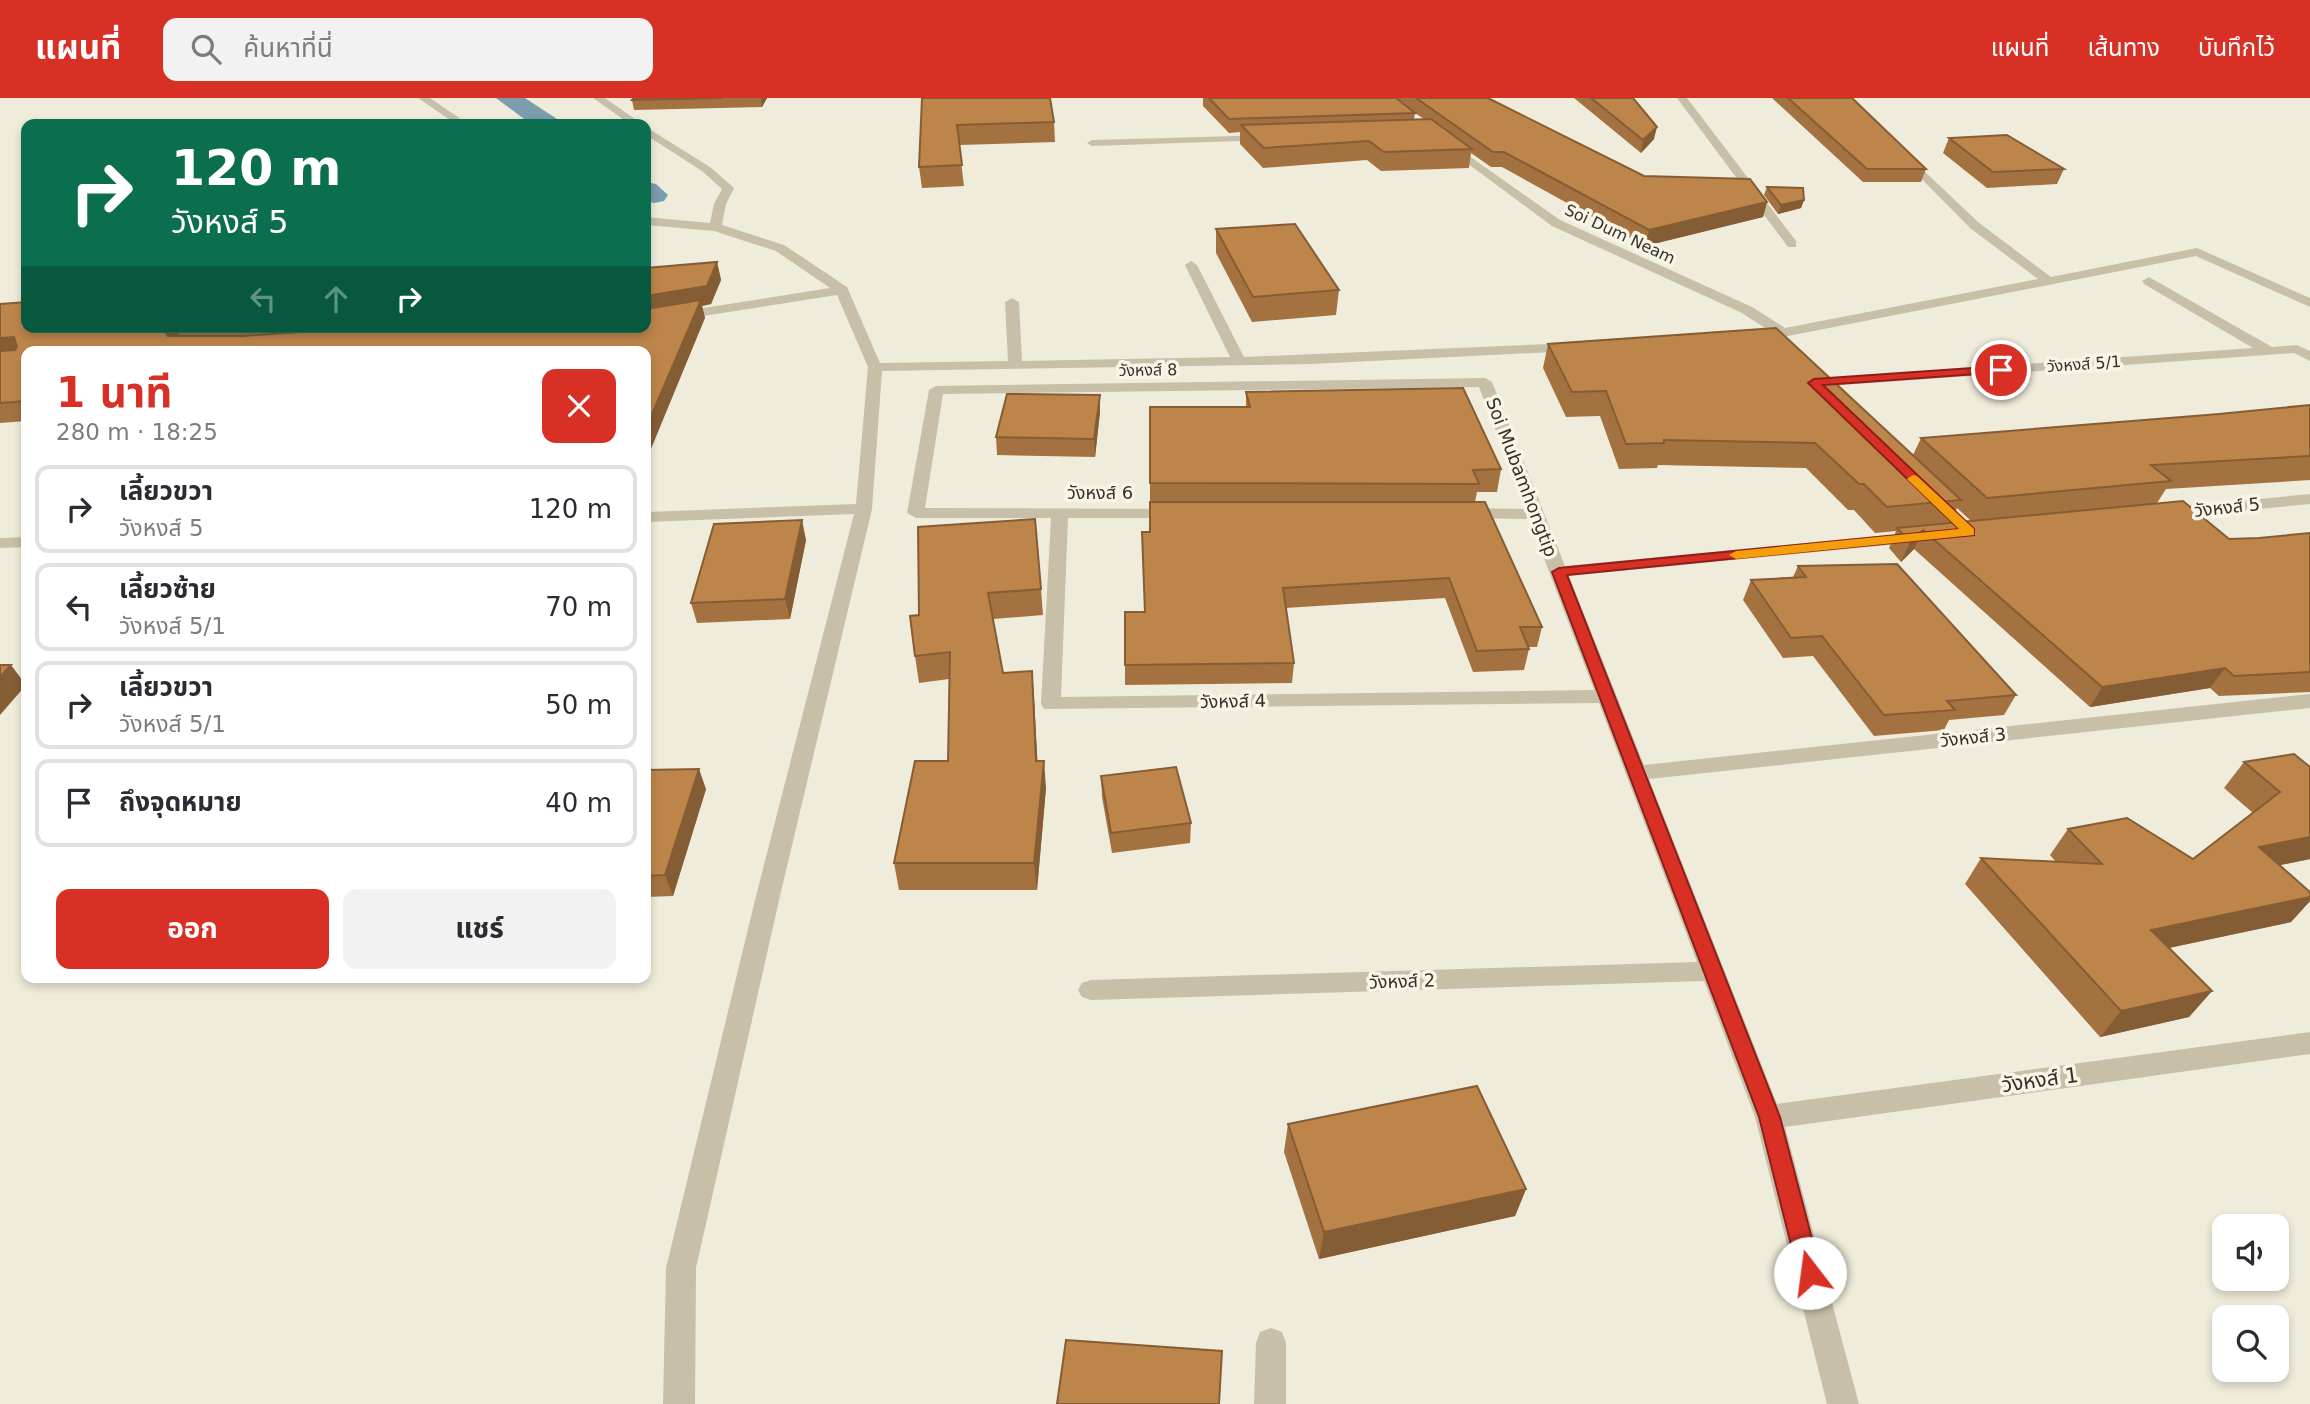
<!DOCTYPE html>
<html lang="th">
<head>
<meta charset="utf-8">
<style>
  body { margin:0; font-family:"DejaVu Sans","Noto Sans Thai",sans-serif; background:#f2f2f3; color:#2b2b33; height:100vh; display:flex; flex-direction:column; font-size:26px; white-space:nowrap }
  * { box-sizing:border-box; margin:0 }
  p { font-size:23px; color:#7c7c81 }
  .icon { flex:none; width:38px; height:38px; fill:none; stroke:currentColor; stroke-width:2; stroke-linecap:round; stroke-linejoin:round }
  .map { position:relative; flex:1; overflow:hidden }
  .sheet { position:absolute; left:21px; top:248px; width:630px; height:637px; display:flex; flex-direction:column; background:#fff; border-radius:14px; box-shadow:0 4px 10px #0003 }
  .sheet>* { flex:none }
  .top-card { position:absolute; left:21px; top:21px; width:630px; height:214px; border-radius:14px; box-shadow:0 4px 10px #0003; background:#0b6e4f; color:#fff; overflow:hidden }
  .tools { position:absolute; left:2212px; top:1116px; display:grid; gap:14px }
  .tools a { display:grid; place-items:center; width:77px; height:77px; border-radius:14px; background:#fff; box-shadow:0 4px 10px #0003; font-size:35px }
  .pin { position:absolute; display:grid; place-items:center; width:60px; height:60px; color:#fff; margin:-30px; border:4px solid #fff; border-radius:50%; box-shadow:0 2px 7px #0007 }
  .me { position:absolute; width:77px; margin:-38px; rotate:345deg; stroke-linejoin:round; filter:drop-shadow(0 0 5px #0008) }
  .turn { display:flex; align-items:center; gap:24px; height:147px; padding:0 35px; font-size:32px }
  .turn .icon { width:91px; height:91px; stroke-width:2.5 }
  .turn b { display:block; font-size:49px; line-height:60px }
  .lanes { display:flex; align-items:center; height:66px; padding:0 35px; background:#0003; justify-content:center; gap:35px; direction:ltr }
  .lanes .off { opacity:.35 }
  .round { display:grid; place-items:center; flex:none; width:74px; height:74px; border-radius:14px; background:#f2f2f3 }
  .head { display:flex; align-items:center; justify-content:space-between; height:119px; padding:0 35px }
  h1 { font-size:42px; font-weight:700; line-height:52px; color:#d93025 }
  .cta { display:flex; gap:14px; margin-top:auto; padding:14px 35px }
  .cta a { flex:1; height:80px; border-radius:14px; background:#d93025; color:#fff; font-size:28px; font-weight:700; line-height:80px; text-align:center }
  .cta a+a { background:#f2f2f3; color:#2b2b33 }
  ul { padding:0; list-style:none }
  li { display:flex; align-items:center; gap:21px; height:88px; margin:0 14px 10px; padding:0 21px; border:4px solid #e1e1e2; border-radius:14px }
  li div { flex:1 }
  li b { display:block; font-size:26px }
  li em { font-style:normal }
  header { display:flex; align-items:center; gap:42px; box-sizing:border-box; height:98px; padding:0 35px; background:#d93025; color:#fff }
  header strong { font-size:33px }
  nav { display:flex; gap:38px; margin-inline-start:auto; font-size:24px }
  .search { width:490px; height:63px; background:#f2f2f3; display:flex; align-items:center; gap:18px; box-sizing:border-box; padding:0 24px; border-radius:14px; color:#7c7c81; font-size:26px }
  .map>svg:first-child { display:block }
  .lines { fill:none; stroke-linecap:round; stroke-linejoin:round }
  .canal { fill:#7c9dab; fill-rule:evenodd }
  .minor { fill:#c7bfa8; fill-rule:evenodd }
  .wall { fill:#a37240; fill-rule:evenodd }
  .shaded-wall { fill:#855d34 }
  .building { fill:#be854b; stroke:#855d34; stroke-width:2 }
  .route { fill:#d93025; stroke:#8d1f18; stroke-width:2 }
  .slow { fill:#f59e0b }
  .labels { text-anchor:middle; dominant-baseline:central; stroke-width:7; stroke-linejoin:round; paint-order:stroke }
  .far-street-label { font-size:16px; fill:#352f28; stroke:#f8f5e7 }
  .street-label { font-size:18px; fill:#352f28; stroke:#f8f5e7 }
  .near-street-label { font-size:21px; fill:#352f28; stroke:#f8f5e7 }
</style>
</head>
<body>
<header>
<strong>แผนที่</strong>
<div class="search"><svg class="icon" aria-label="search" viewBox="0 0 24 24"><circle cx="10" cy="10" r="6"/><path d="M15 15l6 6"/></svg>ค้นหาที่นี่</div>
<nav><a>แผนที่</a><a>เส้นทาง</a><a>บันทึกไว้</a></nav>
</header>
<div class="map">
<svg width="2310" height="1306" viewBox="0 0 2310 1306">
  <rect width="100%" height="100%" fill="#f0ecdb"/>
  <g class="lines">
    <path class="canal" d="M496 0H525L557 21 561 26H531Z
      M646 84 656 86 668 97 664 103 654 105 646 103Z"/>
    <path class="minor" d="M418 0H430L468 26H456Z
      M593 0H605L642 26H630Z
      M1677 0H1687L1796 143V149H1788Z
      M646 29 710 69 732 88 734 90 726 106 722 127 784 147 847 189 880 265 1008 263 1005 204 1012 200 1019 204 1022 263 1230 259 1185 167 1191 163 1197 167 1244 259 1573 245 1580 249 1573 253 1312 266 882 273 872 411 780 798 696 1170 695 1306H663L666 1170 756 798 854 416 646 424V414L856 406 868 269 837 197 646 227V219L830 190 776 153 714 133 646 127V119L710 125 714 106 722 91 702 73 646 37Z
      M1273 37V41L1269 42 1092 48 1087 45 1092 42Z
      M1448 43 1560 122 1752 209 1785 230 2038 181 1970 130 1900 59 1898 57 1904 54 1978 124 2051 179 2197 150 2310 200V209L2196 158 1783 239 1752 241 1745 237 1747 234 1768 232 1742 215 1552 128 1444 48 1443 46Z
      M2149 179 2272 249 2297 247 2310 253V263L2294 255 1814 289 1807 285 1814 281 2253 250 2144 186 2142 183Z
      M1485 280 1492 284 1565 468 1919 434 1928 439 1919 444 1569 478 1644 667 2310 596V610L1649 681 1777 1006 2310 934V956L1785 1029 1859 1306H1827L1755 1019 1704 883 1091 902 1082 899 1078 892 1082 885 1091 882 1697 864 1599 605 1044 611 1041 606 1051 420H916L907 415 929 292 936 288ZM1479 289 1526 411 1464 410 1455 415 1464 420 1529 421 1594 592 1061 599 1068 420H1176L1185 415 1182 411 925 410 943 296Z
      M2310 396V406L2167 420 2158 415 2167 410Z
      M26 439V449L0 450V440Z
      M1271 1230 1282 1234 1286 1245V1306H1254L1256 1245 1260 1234Z"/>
  </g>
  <path class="wall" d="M634 0H767L762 9 634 12 632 2Z
    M922 0 1054 24 1055 44 959 47 964 88 922 90 919 69Z
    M1203 0H1488L1644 78 1767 104 1763 119 1645 148 1502 69H1491L1471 55 1469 70 1381 73 1367 62 1263 70 1240 46V34L1229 35 1203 8ZM1415 15 1424 21H1414Z
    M1574 0H1633L1654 41 1641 55Z
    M1772 0H1852L1926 71 1921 84H1863Z
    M1949 40 2064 71 2057 86 1987 90 1943 55Z
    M1767 89 1804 102 1801 110 1778 116 1764 97Z
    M1216 131 1339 192 1336 217 1252 224 1216 155Z
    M717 164 721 182 711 206 702 208 705 220 646 254H26V323L0 325V206L26 229H646Z
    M1548 246 1913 357 1921 340 2219 316 2310 307V382L2166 391 2157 405 2229 441 2259 440 2310 435V594L2219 598 2210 590 2090 609 1914 451 1901 464 1889 450 1896 433 1875 435 1854 412H1848L1806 370 1658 367 1657 370 1619 371 1600 318 1566 319 1543 270ZM1957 410 1971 423 1951 425Z
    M1246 294 1501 371 1497 394H1477L1475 404 1542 529 1537 549H1528L1529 551 1524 572 1473 574 1445 500 1285 510 1294 565 1292 585 1125 587V514H1144L1150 434V309H1246Z
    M1100 297V314L1095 359 997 357 996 339Z
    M918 429 1041 491 1043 517 993 521 1003 575 1034 600 1037 663 1046 690 1037 792H899L894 765 948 663 949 581 919 585 915 558 919 517Z
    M806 442 790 521 697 525 691 505Z
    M1798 468 2016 597 2004 617 1949 622 1944 632 1874 638 1813 558 1783 560 1743 502 1751 482 1793 479Z
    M2244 664 2310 669V761L2279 767 2310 794V803L2291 824 2169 850 2212 893 2189 919 2100 939 1965 786 1981 760 2056 764 2050 757 2068 731 2193 761 2253 715 2224 690Z
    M646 672 706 691 673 798 646 799Z
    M1101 678 1191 725 1190 745 1112 755 1102 699Z
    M1288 1026 1526 1091 1515 1118 1319 1161 1284 1054Z"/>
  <path class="shaded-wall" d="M761 0H767L762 9Z
    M1657 29 1654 41 1641 55 1643 42Z
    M1804 102 1801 110 1778 116 1781 107Z
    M1767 104 1763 119 1645 148 1649 132Z
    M717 164 721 182 711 206 702 208 705 220 646 363V198Z
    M175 229 185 247 175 254 166 235Z
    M14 239 26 257 0 260V240Z
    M1100 297V314L1095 359 1094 341Z
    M802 422 806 442 790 521 785 501Z
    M1923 432 1914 451 1901 464 1910 444Z
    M11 567 26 587 0 617V579Z
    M2225 570 2210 590 2090 609 2102 589Z
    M1032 573 1034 600 1039 690 1036 663Z
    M1044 663 1046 690 1037 792 1034 765Z
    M699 671 706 691 673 798 665 777Z
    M2310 739V761L2237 776 2259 749Z
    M2310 799V803L2291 824 2130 858 2151 832Z
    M2212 893 2189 919 2100 939 2121 913Z
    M1526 1091 1515 1118 1319 1161 1324 1134Z"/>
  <path class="building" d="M634 0H722L632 2Z
    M922 0H1050L1054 24 957 27 962 67 919 69Z
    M1209 0H1396L1415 15 1229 21Z
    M1416 0H1488L1644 78 1750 81 1767 104 1649 132 1504 54H1493Z
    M1591 0H1633L1657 29 1643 42Z
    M1788 0H1852L1926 71H1867Z
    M1431 21 1472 51 1384 54 1369 43 1264 50 1241 27Z
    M2007 37 2064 71 1993 74 1949 40Z
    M1767 89 1803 90 1804 102 1781 107Z
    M1295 126 1339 192 1253 199 1216 131Z
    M717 164 707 188 646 198V170Z
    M701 202 646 330V254H26V303L0 305V253L15 252 17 249 14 239 0 240V206L26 204V229H175L166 235 168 238H243L375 229H646V211Z
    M1776 230 1961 402 1887 409 1864 386H1859L1815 345 1664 342V345L1626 346 1606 293 1572 294 1548 246Z
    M1463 290 1501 371 1473 372 1479 386 1150 385V309H1250L1246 294Z
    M1007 296 1100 297 1094 341 996 339Z
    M2310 307V358L2151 367 2171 383 1987 400 1921 340 2219 316Z
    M2183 403 2229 441 2259 440 2310 435V574L2234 578 2225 570 2102 589 1923 432 1910 444 1897 430Z
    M1150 404H1485L1542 529H1520L1529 551 1477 553 1449 480 1283 490 1294 565 1125 567V514H1145L1142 434H1150Z
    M1035 421 1041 491 988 495 1003 575 1032 573 1036 663H1044L1034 765H894L915 663H948L950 554 915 558 910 518 919 517 918 429Z
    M802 422 785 501 691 505 714 426Z
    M1897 466 2016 597 1947 603 1955 612 1884 617 1822 538 1791 540 1751 482 1806 479 1798 468Z
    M0 567H11L0 579Z
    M2294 656 2310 669V739L2259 749 2310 794V799L2151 832 2212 893 2121 913 1981 760 2102 766 2068 731 2127 720 2193 761 2280 694 2244 664Z
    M1176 669 1191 725 1111 735 1101 678Z
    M699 671 665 777 646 778V672Z
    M1477 988 1526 1091 1324 1134 1288 1026Z
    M1066 1242 1222 1253 1219 1306H1057Z"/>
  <path class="route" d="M2001 268 2007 272 2005 274 1823 287 1974 431V437L1567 477 1780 1019 1821 1175 1817 1183 1810 1186 1802 1183 1798 1175 1759 1019 1552 474 1559 470 1959 431 1808 285 1814 281Z"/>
  <path class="slow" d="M1913 377 1917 378 1974 431V437L1736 461 1729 457 1736 453 1959 431 1909 383 1907 381Z"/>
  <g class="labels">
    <g class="far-street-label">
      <text transform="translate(1620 136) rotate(25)">Soi Dum Neam</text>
      <text transform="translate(2084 266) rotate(-4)">วังหงส์ 5/1</text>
      <text transform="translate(1148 272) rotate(-1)">วังหงส์ 8</text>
    </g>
    <g class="street-label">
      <text transform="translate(1522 379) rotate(69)">Soi Mubamhongtip</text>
      <text x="1100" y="394">วังหงส์ 6</text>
      <text transform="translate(2227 409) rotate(-6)">วังหงส์ 5</text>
      <text transform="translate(1233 603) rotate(-1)">วังหงส์ 4</text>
      <text transform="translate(1973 639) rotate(-6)">วังหงส์ 3</text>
      <text transform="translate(1402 883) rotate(-2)">วังหงส์ 2</text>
    </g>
    <g class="near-street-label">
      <text transform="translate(2040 982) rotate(-8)">วังหงส์ 1</text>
    </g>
  </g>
</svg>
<div class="tools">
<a><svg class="icon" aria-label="sound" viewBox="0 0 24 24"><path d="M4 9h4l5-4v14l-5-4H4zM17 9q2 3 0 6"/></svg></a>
<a><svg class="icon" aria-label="search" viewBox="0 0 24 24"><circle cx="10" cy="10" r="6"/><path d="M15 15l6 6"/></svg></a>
</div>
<div class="pin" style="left:2001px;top:272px;background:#d93025"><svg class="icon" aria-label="arrive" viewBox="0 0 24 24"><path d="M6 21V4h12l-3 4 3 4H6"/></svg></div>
<svg class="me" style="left:1810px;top:1175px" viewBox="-20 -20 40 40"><circle r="19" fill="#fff"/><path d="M0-13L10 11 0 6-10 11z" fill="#d93025"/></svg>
<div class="top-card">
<div class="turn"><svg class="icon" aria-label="right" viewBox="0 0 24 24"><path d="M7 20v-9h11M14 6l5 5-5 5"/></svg><div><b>120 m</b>วังหงส์ 5</div></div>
<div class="lanes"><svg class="icon off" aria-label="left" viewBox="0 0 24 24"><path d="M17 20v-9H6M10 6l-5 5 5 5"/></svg><svg class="icon off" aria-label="ahead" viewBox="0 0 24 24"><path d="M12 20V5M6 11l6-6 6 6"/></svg><svg class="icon" aria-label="right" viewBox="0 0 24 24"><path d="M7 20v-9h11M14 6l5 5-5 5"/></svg></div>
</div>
<section class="sheet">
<div class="head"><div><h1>1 นาที</h1><p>280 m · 18:25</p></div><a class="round" style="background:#d93025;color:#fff"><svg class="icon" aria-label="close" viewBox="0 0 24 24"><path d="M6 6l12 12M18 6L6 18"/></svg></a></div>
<ul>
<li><svg class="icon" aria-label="right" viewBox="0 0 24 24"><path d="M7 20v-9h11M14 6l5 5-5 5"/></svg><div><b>เลี้ยวขวา</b><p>วังหงส์ 5</p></div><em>120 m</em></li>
<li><svg class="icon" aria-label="left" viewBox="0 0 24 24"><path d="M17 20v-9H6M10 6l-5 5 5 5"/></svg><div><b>เลี้ยวซ้าย</b><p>วังหงส์ 5/1</p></div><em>70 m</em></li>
<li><svg class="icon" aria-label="right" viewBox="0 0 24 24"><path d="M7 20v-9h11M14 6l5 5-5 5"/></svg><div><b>เลี้ยวขวา</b><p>วังหงส์ 5/1</p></div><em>50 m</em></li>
<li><svg class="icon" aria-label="arrive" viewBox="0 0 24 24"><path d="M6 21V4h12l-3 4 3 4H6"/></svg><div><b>ถึงจุดหมาย</b></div><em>40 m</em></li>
</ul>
<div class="cta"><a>ออก</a><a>แชร์</a></div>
</section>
</div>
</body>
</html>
